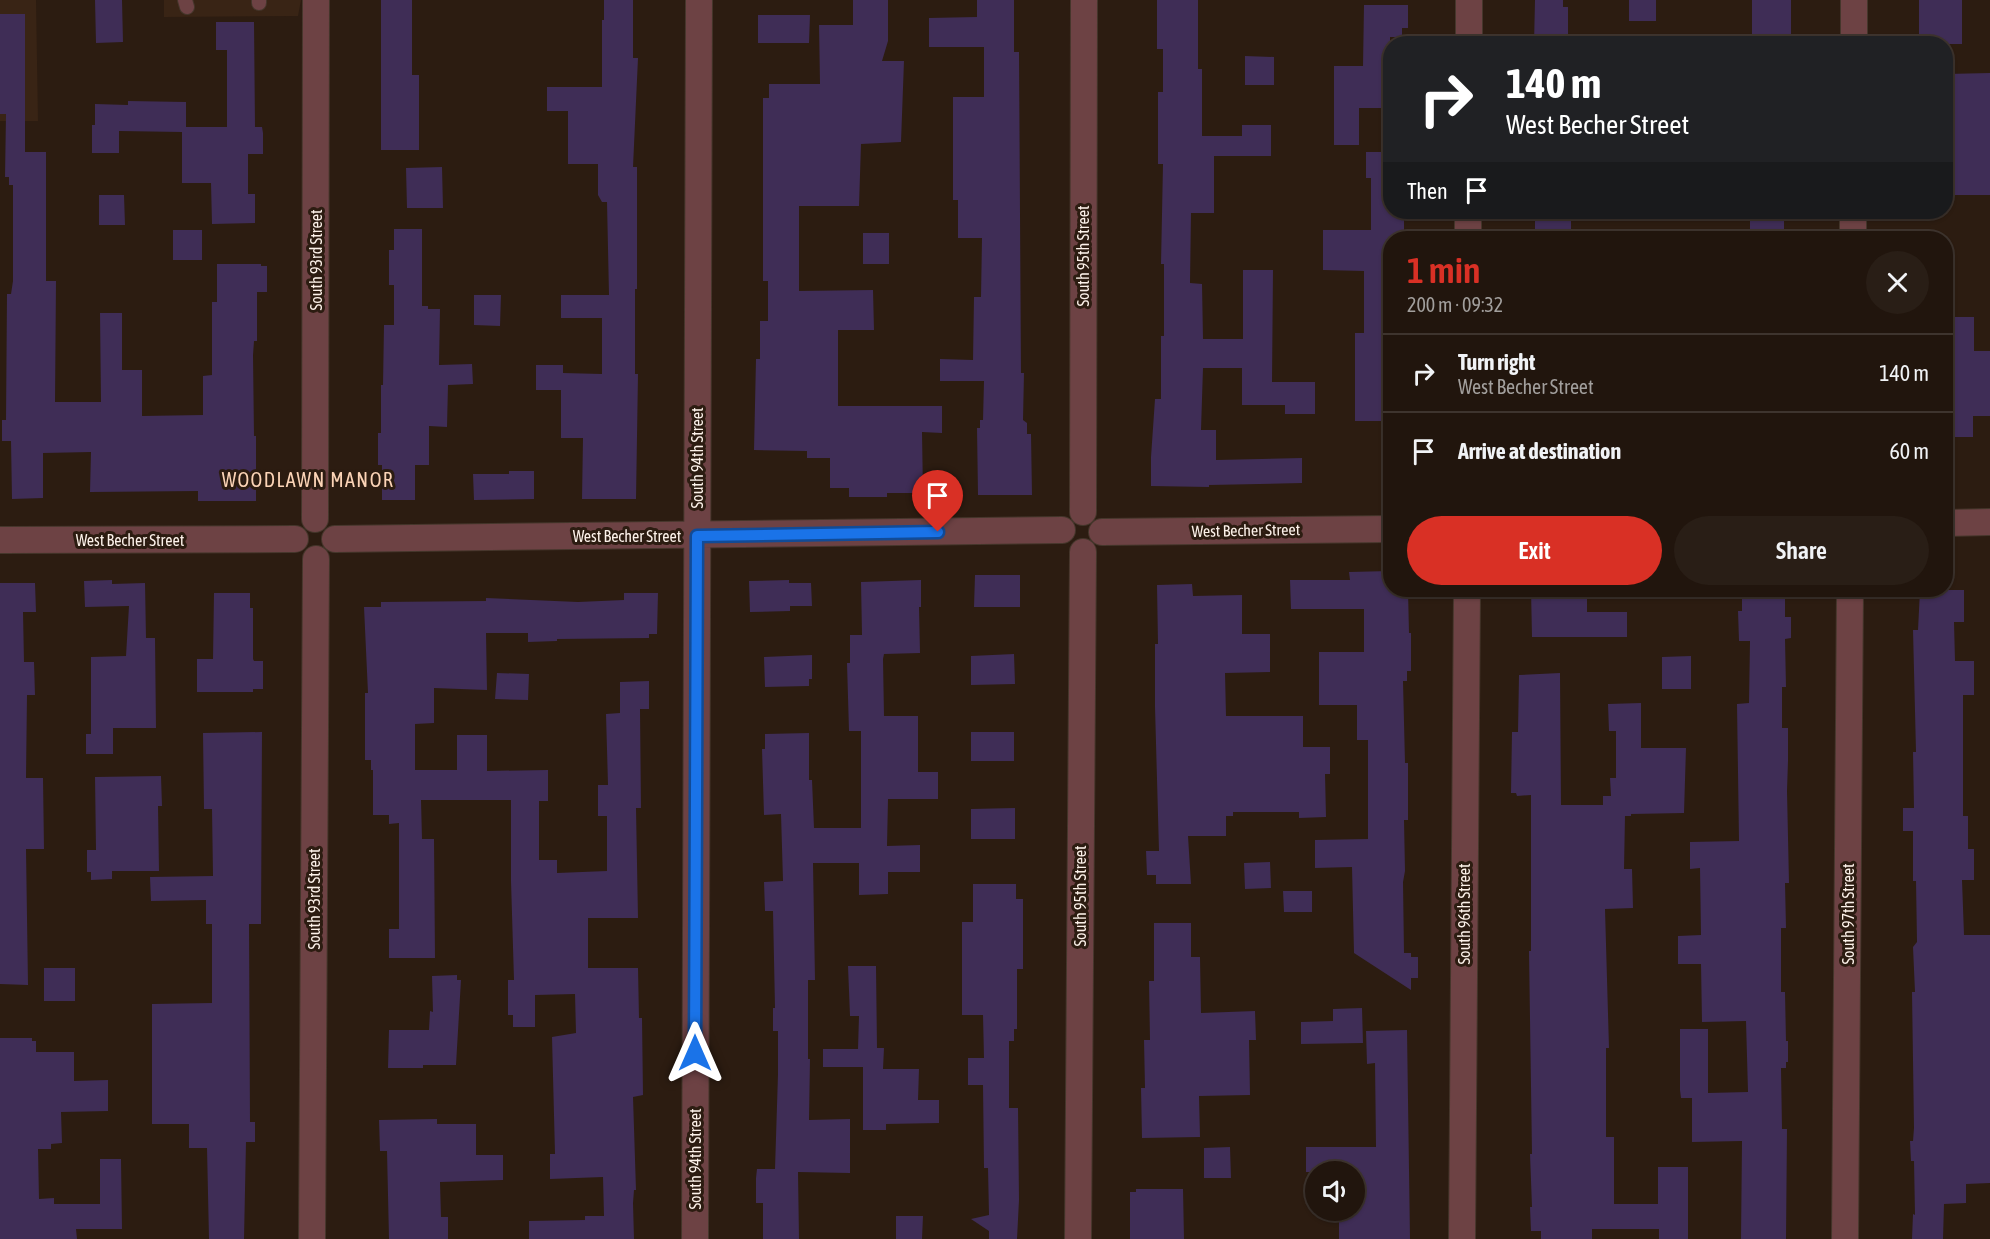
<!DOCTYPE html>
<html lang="en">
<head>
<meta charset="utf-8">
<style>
  body { margin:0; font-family:"Asap Condensed",sans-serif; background:#291e16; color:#f1f3f6; height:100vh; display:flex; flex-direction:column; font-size:22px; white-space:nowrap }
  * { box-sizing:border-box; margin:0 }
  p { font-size:20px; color:#a29f9d }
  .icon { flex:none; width:33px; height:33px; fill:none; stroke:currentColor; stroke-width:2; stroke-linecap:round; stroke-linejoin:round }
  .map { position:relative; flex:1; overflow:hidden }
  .drawer { position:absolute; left:1383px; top:231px; width:570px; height:366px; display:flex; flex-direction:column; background:#21150d; border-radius:24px; box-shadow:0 2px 4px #0004,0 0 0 2px #3e342e }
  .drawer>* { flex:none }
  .top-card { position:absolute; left:1383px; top:36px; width:570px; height:183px; border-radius:24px; box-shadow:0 2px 4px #0004,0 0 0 2px #3e342e; background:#202124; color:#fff; overflow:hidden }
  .buttons { position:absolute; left:1305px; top:1161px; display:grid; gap:12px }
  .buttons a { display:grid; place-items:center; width:60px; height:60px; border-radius:50%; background:#21150d; box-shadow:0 2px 4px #0004,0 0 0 2px #3e342e; font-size:30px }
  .pin { position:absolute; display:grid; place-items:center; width:51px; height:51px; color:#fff; margin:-62px -26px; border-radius:50% 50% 50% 0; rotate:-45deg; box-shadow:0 0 6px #0007 }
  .pin .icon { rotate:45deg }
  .me { position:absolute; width:66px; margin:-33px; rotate:0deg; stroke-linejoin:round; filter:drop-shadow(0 0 4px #0008) }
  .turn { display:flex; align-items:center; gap:21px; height:126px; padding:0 24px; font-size:27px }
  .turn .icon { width:78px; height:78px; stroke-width:2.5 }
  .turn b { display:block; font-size:42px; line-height:51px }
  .then { display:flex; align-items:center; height:57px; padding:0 24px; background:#0003; gap:12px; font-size:22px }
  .round { display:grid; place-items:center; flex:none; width:63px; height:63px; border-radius:32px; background:#291e16 }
  .headline { display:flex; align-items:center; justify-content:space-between; height:102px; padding:0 24px }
  h1 { font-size:36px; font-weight:600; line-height:45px; color:#d93025 }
  .action { display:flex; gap:12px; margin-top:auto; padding:12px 24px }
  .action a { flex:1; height:69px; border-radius:36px; background:#d93025; color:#fff; font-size:24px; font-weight:600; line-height:69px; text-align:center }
  .action a+a { background:#291e16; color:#f1f3f6 }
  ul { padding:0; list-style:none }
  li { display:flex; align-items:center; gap:18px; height:78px; padding:0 24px; border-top:2px solid #3e342e }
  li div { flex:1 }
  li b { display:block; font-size:22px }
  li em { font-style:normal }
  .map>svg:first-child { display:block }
  .built { fill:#392415 }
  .building { fill:#3f2d56 }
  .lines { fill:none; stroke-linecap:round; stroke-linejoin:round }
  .lane-casing { stroke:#45362b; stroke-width:16 }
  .street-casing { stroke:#45362b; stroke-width:28 }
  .lane { stroke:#6d4244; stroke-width:14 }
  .street { stroke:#6d4244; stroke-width:26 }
  .route-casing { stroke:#114b97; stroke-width:15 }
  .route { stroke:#1a73e8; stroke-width:10 }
  .labels { text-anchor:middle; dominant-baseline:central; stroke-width:6; stroke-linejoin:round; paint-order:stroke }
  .street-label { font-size:16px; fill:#fdf2ea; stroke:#2c1c11 }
  .quarter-label { font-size:20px; letter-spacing:1.5px; fill:#fcd4b7; stroke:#2c1c11 }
</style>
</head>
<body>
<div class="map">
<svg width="1990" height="1239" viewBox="0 0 1990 1239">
  <rect width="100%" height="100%" fill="#2c1c11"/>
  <path class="built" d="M0 0H36L38 121H0Z
    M164 0H301L298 16 164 17Z"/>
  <path class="building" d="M95 0H122L123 42 96 43Z
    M381 0H412V75H419V150H381Z
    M604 0H633V58H638L633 167H637V289H635V374H638L636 499H582L583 438H561V390H536V365H563V373L602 374V318H561V295H609L607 202H602L598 195V164H568V111H547V87H602V20H604Z
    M853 0H888V41L882 61H904L901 142 861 144 859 206H799V291L873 290 874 330H838V406H942V433L922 432 923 493H887V497H849V488H830V458H807V451L754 450 756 359H760V321H768V281H763V98H769V84H820L819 25H853Z
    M977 0H1014V52H1019L1021 373H1024L1023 420 1027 423V434H1031L1032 495H978L977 428H980V420H983L984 381H940V359L973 360 974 297H981L982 238H958V200H953V97H984V47H929V18L977 17Z
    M1157 0H1198V69H1202V136H1242V125H1271V156H1214V213H1191L1190 283 1202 284 1203 339H1243V270H1273L1272 382H1315V414H1285V405H1242V368H1203L1201 430H1216V460L1302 458V483L1209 485V487L1151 486V457L1155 399H1161V336H1164V264H1161L1163 164H1158V92H1163V49H1157Z
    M1535 0H1563V7H1568V44H1534Z
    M1629 0H1656V21H1629Z
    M1752 0H1791V44H1752Z
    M1919 0H1962V44H1919Z
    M1364 5H1408V28H1402V37H1390V108H1359V145H1334V66H1363Z
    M0 14H25V152H46V281H56L55 402H101L100 313H122V370H142V416L203 415V376L212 375V302H217V264H261V266H267V292H257V341H254L253 355 254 436H256V501H198V491L90 492 91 452 43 453V498L12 499 11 441H2V420H6L7 294H11L13 281V185H9V177H5L6 114H0Z
    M758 15H810L809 43H758Z
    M216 22H254L255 127H262L263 133V154H248V194H255V223L212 224 211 183H182V132L119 131V153H92V125H95V104L128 105V101L186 102V127H227V50H216Z
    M1245 56 1274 57V85H1245Z
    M1990 73V195H1946V74Z
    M1366 152H1390V212H1401V214H1404V238H1390V421H1355V333H1364V271L1323 270V230H1371V178H1366Z
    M442 167 443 208H407L406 168Z
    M99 195H124L125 225H99Z
    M1535 212H1571V234H1535Z
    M1750 212H1784V238H1750Z
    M394 229H422V306H428V309H440L439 365 472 364 473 384 448 385 447 427 429 426V465H415V500H382V465H378V433H381V385H383L384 325H394V285H389V250H394Z
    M173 230H202V260H173Z
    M863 233H889V264H863Z
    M474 295H501L500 326 474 325Z
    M1946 317H1974V351H1990V416H1973V437H1946Z
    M509 471H534V499L474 500 473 474H509Z
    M1390 571V590H1408L1409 633H1411V671H1407V681H1403L1405 763H1408V820H1404L1405 871 1403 882 1404 953H1411V957H1418V978H1411V990L1354 953 1352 867 1315 868V840L1368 839V740H1357V705H1319V652H1364V609H1291L1290 580H1350L1349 572Z
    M975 575H1020V607H974Z
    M112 580V584L145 583 146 638H155L156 728H113V754H86V734H91V657L126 656 129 606 85 607 84 581Z
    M789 580V583H811L812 606H790V611L750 612 749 581Z
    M921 580V607H919L920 653 884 654 883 659 884 716H918V772H938V799H888L887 846 920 845V872H888V894L859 895V863H813L815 980H808V1059H810L809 1120 850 1119V1173L798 1172 799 1239H763V1203H756V1178L757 1169H775L778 1074V1031H773V1008H775L773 911H765L764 882 783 881 781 814 764 815 762 749H765V734L809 733V780H812L814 828H861V731H849L847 663H850V635H862L861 582Z
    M0 583H35L36 612H23L24 662H34L35 695H27L26 778H43L44 849H26L28 985 0 984Z
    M1192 584 1193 596 1242 595V634H1270V672L1225 673 1226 716H1303V747H1330V774H1325L1326 817 1299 818V812H1233V816H1226V836H1188L1191 884H1156V875H1147L1146 851H1159L1155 707V644H1158L1157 585Z
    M1531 590H1587V612H1627V637H1532Z
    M1742 590H1785V617H1791V638L1785 639 1786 687H1782V728H1788V761L1787 791 1789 883H1785L1786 928H1781V992H1785L1786 1041H1788V1062H1786V1068H1781L1782 1129H1787L1786 1239H1741L1742 1141 1692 1142V1098H1681L1680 1090V1029H1708V1093L1748 1092 1746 1021 1702 1022 1701 964H1678V936L1701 935 1700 868 1690 869V842L1739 841 1737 704 1749 703 1750 641H1739L1738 611H1742Z
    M1920 590H1964V622H1954L1955 661H1974V695H1963V816H1968V849H1974V880H1962L1964 935H1990V1183L1966 1184V1203L1944 1204 1943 1239H1912L1913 1214 1915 1215 1914 1161H1911L1910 1141H1913L1914 1128 1912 992H1915L1913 947 1917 942 1916 881H1913V831H1903V808H1914L1913 752H1916L1913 630H1918Z
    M214 593H250V608H253V659L254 661H263V689H253V692H197V659H213Z
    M624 593H658L657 634H649V638L557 639V641L528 642V633H486L487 690 434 688V723L415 724V770H457V735H487V771L548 770V801H539V860H557V873L607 871V816H598V785H608L606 714 620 713V682L649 681V709H640L641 808H636L638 918H588V968H638L639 1018H642L643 1095 633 1097 636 1190H634L633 1203 634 1239H529V1221L585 1220V1216H604L603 1177 550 1179V1154H555L552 1037 576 1033 575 994 535 995V1027H513V1015H508V980H514L511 881V800H421L422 839H434L435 958H389V929H399V823L389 824V815H373V770H371V760H365V693H368L364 607H381V602L486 601V598L578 602 624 600Z
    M1014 654 1015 684 971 685V656Z
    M812 655V679H809V686L765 687 764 657Z
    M1691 656V689H1662V657Z
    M497 673 529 674 528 700 495 699Z
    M1560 673 1561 805H1603V796H1611L1610 778H1616V731H1609L1608 704 1641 703V748H1686L1684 813 1631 814V816H1625L1624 869H1632L1633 908 1605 909 1609 1048H1606V1137H1614V1204H1658V1167H1688V1239H1659V1229H1592V1239H1541V1231H1531L1530 1207H1532L1530 1154H1532L1529 951H1531V795L1517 796 1516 793H1511L1512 732H1518L1519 675Z
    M262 732 261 924H249L250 1122H255V1142H246L244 1239H209L207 1148H189V1124H152V1004L212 1003V924H206V900L151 901 150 877 213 876 212 809H204L203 733Z
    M971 732H1014V761H971Z
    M161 776 162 806H158L159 871H112V879L91 880V872H87V850H96L95 777Z
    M1015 808V839H971V809Z
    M1270 862 1271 888 1245 889 1244 863Z
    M973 884H1016V899H1023V969H1017V1029H1014V1041H1009V1108H1018L1019 1200 1017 1239H989V1231L971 1219 989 1215 988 1168H984L983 1085H968V1058H984L983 1015H962V922H973Z
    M1283 891H1312V912H1284Z
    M1154 923H1191V957H1200L1201 1013 1255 1011 1256 1040H1249L1250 1095 1199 1096 1200 1137 1142 1138 1141 1088H1145L1144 1040H1150L1149 981H1154Z
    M848 966H876L877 1048H884L883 1069H919L918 1100H939V1123L886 1124V1130H863V1067H823V1049H858L859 1016H850Z
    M44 968H75V1001H44Z
    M457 975V980H461L456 1065H423V1068H388L389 1030H429L430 1011 433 1012 432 976Z
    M1362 1008 1363 1043 1301 1044V1022L1333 1021V1009Z
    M1407 1030 1410 1239H1339V1210H1354V1172H1306V1147H1376L1375 1063 1367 1064 1366 1031Z
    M0 1038H32V1041H36V1052H74V1081L108 1080V1111L61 1112 62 1143 51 1144V1149H38L39 1199 54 1198V1204H100V1159H121L122 1229H76L77 1239H0Z
    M437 1119V1124H476V1155H503V1180L440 1182 441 1217H448V1239H389L387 1151H380L379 1120Z
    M1230 1147 1231 1178H1204V1148Z
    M1136 1189H1183L1184 1239H1130V1192H1136Z
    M896 1216H923L922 1239H896Z"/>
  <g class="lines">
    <g class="lane-casing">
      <path id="lane" d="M185 0 187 7
        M259 3V0"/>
    </g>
    <g class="street-casing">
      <path id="street" d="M1469 44V0
        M1854 44V0
        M1468 238V212
        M1853 238V212
        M1083 512 1084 0
        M315 519 316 0
        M1946 523 1990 522
        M1102 532 1390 529
        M335 539 1062 530
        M0 540 295 539
        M312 1239 316 559
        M695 1239 699 0
        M1078 1239 1083 552
        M1462 1239 1467 590
        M1845 1239 1850 590"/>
    </g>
    <use href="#lane" class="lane"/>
    <use href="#street" class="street"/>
  </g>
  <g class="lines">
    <g class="route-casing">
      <path id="route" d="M695 1053 697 536 938 532"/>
    </g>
    <use href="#route" class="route"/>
  </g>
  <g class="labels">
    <g class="street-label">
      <text transform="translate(1083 256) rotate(-90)">South 95th Street</text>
      <text transform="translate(316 260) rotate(-90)">South 93rd Street</text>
      <text transform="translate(697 458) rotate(-90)">South 94th Street</text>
      <text transform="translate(1246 530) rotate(-1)">West Becher Street</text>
      <text x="627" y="536">West Becher Street</text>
      <text x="130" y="540">West Becher Street</text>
      <text transform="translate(1080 896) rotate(-90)">South 95th Street</text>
      <text transform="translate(314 899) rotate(-90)">South 93rd Street</text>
      <text transform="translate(1464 914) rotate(-90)">South 96th Street</text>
      <text transform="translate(1848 914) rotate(-90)">South 97th Street</text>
      <text transform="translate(695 1159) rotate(-90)">South 94th Street</text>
    </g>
    <g class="quarter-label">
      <text x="308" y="479">WOODLAWN MANOR</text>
    </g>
  </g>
</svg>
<div class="buttons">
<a><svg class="icon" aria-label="sound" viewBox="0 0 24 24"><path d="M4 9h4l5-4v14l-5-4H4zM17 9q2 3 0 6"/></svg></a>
</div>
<div class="pin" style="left:938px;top:532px;background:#d93025"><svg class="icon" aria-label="arrive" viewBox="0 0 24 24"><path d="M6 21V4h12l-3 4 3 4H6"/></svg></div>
<svg class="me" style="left:695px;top:1053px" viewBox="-20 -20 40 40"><path d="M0-17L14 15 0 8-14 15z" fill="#1a73e8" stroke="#fff" stroke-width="4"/></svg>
<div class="top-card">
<div class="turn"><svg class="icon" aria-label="right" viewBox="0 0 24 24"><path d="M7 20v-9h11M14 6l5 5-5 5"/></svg><div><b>140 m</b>West Becher Street</div></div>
<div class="then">Then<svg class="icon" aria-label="arrive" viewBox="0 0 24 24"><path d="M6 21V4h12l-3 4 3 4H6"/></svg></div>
</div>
<section class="drawer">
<div class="headline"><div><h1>1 min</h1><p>200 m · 09:32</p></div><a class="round"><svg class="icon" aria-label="close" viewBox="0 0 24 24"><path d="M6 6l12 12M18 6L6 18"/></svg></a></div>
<ul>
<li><svg class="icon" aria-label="right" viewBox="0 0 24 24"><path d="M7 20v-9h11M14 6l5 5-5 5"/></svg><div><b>Turn right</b><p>West Becher Street</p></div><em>140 m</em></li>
<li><svg class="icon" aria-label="arrive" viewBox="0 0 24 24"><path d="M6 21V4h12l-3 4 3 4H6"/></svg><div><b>Arrive at destination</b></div><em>60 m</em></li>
</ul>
<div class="action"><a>Exit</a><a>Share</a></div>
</section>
</div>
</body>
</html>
